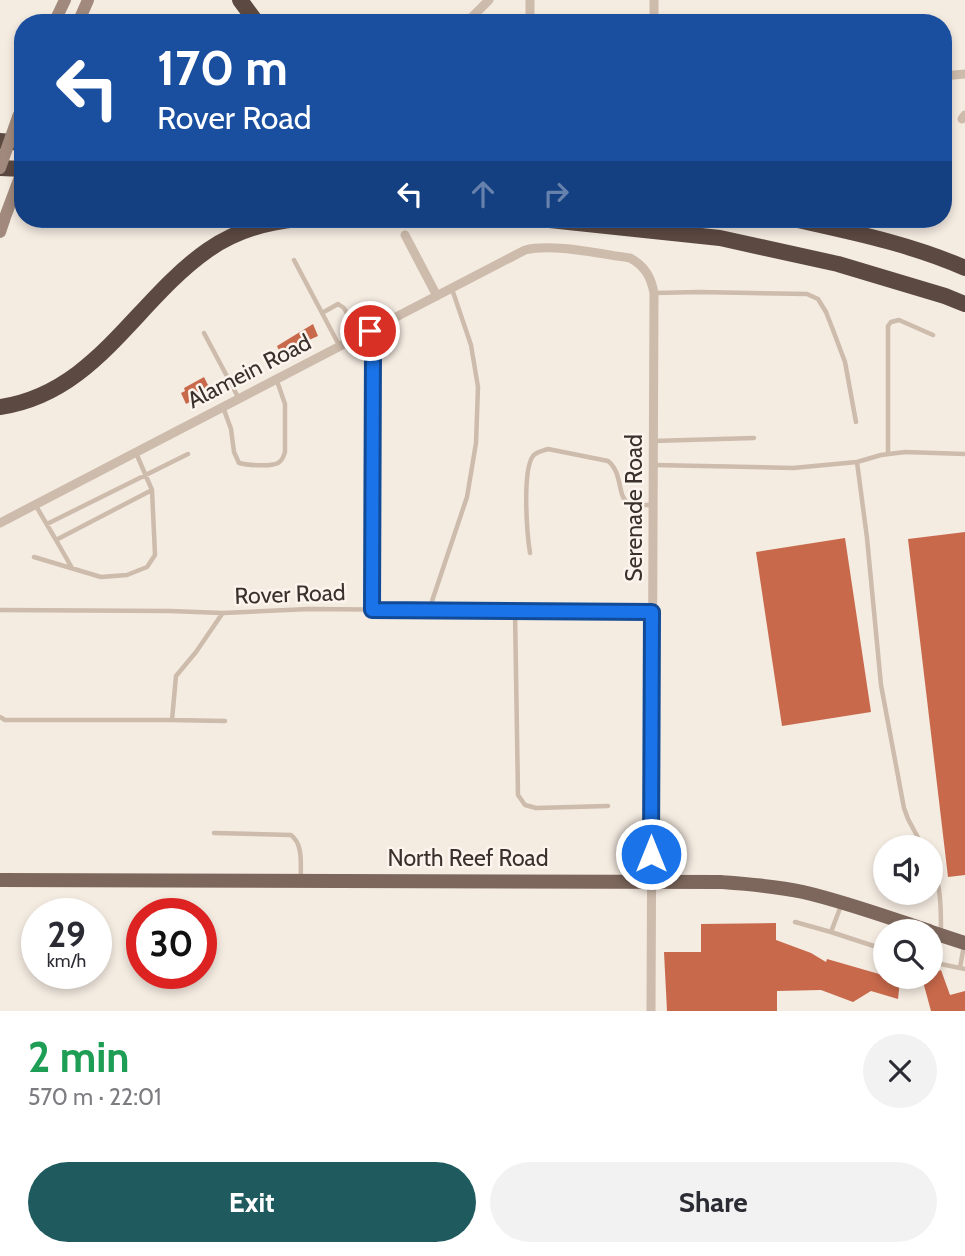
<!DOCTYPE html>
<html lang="en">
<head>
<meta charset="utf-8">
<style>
  body { margin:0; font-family:Cabin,sans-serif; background:#f2f2f3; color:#2b2b33; height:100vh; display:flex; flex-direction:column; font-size:26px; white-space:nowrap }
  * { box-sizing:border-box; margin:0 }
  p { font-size:23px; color:#7c7c81 }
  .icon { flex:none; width:38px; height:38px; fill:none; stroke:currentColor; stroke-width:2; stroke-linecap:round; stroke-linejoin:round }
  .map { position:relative; height:1011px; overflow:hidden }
  .side { display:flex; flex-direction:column; background:#fff; flex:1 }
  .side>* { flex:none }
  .guide { position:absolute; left:14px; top:14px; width:938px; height:214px; border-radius:28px; box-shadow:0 4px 10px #0003; background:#1a4fa0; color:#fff; overflow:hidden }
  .controls { position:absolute; left:873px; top:835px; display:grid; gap:14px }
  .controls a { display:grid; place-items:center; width:70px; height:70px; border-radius:50%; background:#fff; box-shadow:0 4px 10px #0003; font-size:35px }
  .speed { position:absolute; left:21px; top:898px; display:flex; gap:14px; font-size:35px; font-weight:700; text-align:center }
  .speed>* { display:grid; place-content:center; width:91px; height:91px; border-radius:50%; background:#fff; box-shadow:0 4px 10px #0003; line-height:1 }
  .speed small { font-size:18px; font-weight:400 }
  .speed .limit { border:10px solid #d22; background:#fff; color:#111 }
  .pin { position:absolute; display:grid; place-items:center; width:60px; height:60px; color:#fff; margin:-30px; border:4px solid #fff; border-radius:50%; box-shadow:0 2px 7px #0007 }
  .me { position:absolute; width:77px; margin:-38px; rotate:0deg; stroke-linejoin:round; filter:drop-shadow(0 0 5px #0008) }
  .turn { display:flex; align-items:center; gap:24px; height:147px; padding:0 28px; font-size:32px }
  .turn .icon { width:91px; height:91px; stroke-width:2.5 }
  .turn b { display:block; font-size:49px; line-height:60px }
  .lanes { display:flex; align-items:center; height:66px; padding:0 28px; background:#0003; justify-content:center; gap:35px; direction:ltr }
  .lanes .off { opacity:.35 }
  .round { display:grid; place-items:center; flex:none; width:74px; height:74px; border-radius:37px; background:#f2f2f3 }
  .head { display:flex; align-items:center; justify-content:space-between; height:119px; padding:0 28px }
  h1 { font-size:42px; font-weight:700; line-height:52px; color:#1e9e55 }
  .cta { display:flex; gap:14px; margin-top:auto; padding:14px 28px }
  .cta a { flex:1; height:80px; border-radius:42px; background:#1f5a5e; color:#fff; font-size:28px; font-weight:700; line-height:80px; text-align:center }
  .cta a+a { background:#f2f2f3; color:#2b2b33 }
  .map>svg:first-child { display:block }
  .building { fill:#c8694b }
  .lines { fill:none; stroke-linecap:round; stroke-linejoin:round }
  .lane { stroke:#cdbbac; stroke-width:4.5 }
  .street { stroke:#cdbbac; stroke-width:9 }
  .secondary { stroke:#a18a7d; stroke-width:12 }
  .primary { stroke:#7d675c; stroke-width:14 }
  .highway { stroke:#5c4a42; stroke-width:16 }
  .secondary-bridge { stroke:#a18a7d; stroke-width:12 }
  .route-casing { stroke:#114b97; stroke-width:18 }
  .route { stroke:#1a73e8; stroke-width:12 }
  .labels { text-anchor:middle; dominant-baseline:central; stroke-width:5; stroke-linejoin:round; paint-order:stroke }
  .street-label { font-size:23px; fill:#3b302b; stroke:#fbf5ee }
</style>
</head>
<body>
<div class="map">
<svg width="965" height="1011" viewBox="0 0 965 1011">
  <rect width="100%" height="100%" fill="#f4ebe1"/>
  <path class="building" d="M313 324 318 336 280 353 277 346Z
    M204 377 211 391 186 404 181 393 185 391 184 388Z
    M965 532V875L948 877 908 539Z
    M845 538 871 712 782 726 756 552Z
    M776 923V940L811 953 826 962 827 959 900 980 898 999 871 991 853 1002 821 990 777 991V1011H667L664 952H701V924Z
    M941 970 950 995 965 991V1011H931L922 978 931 976V975Z"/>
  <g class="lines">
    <path class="lane" d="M294 260 339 345
      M655 293 698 292 807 294 818 299 826 312 833 330 845 362 856 422
      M322 313 338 304 344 308 350 319
      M370 331 373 350 372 610
      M204 333 238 397
      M223 407 231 429 234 452 239 463C247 465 270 467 278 463 283 460 283 457 285 452V404L277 381
      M653 441 754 438
      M888 454V326L891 322 899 320 933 335
      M857 462 867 538 881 685 904 808 908 819 923 847
      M654 465 793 468 857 462 881 455 905 452 965 454
      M36 506 56 540 152 490
      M47 524 188 454
      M56 540 72 568
      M530 553C527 534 522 471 533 456 536 452 542 451 548 449L608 461C623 473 617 496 628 503 634 506 645 505 652 505
      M34 557 101 577 127 575 147 567 155 555 152 490 136 453
      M0 610 170 611 223 613 309 609 651 612
      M429 610 467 497 476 443 478 387 471 345 452 289
      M515 611 518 795 525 805 536 808 608 806
      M222 614 196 652 176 676 172 720 225 721
      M0 717 5 720H172
      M214 833 291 835C304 845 300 865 301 880
      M931 862C941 883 941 908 941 931
      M795 922 831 932 842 903
      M831 932 886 950
      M931 962 965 969
      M960 968 964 945"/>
    <path class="street" d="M466 23 489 0
      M530 23V0
      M654 23V0
      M943 76 965 74
      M962 119 965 115
      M405 235 437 296
      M0 523 525 250C553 243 600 254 630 258 645 266 651 277 654 293L651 1011"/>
    <path class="secondary" d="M54 23 65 0
      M78 23 88 0
      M18 117 23 105
      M0 232 4 220"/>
    <path class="primary" d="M0 880 721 882C748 884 776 886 803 892 846 902 887 917 929 931
      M931 932 965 943"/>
    <path class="highway" d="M240 0 257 23
      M0 141 23 143
      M0 168 23 169
      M540 219 720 238 838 264 945 296 965 304
      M793 219C851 232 911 244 965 268
      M0 407C96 393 135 301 208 250 235 231 266 222 298 219"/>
    <path class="secondary-bridge" d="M0 168 18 117
      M4 220 23 169"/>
  </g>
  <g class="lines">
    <g class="route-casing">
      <path id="route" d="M370 331 373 350 372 610 652 612 651 854"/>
    </g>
    <use href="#route" class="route"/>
  </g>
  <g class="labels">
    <g class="street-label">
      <text transform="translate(249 371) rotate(-27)">Alamein Road</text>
      <text transform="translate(634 508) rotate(-90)">Serenade Road</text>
      <text transform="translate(290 594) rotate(-2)">Rover Road</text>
      <text x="468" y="858">North Reef Road</text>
    </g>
  </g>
</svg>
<div class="controls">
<a><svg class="icon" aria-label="sound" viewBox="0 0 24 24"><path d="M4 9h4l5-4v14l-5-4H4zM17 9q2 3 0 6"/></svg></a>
<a><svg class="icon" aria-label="search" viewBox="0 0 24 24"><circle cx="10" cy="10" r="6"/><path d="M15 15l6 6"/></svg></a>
</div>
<div class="speed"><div>29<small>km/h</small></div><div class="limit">30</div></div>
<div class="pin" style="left:370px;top:331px;background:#d93025"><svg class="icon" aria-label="arrive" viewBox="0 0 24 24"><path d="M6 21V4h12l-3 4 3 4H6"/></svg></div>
<svg class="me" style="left:651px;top:854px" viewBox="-20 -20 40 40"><circle r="17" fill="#1a73e8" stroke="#fff" stroke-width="3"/><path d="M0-11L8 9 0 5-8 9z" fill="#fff"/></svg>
<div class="guide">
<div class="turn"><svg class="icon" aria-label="left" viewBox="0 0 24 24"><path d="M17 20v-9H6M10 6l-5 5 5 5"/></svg><div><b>170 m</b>Rover Road</div></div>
<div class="lanes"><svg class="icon" aria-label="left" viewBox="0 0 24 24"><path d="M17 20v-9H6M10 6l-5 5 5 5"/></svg><svg class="icon off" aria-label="ahead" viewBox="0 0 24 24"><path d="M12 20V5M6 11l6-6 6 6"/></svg><svg class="icon off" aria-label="right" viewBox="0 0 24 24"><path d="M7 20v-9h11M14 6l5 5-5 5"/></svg></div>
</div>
</div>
<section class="side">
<div class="head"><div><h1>2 min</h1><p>570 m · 22:01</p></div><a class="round"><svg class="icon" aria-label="close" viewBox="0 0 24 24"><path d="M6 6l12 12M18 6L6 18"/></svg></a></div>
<div class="cta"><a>Exit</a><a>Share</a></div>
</section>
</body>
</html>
